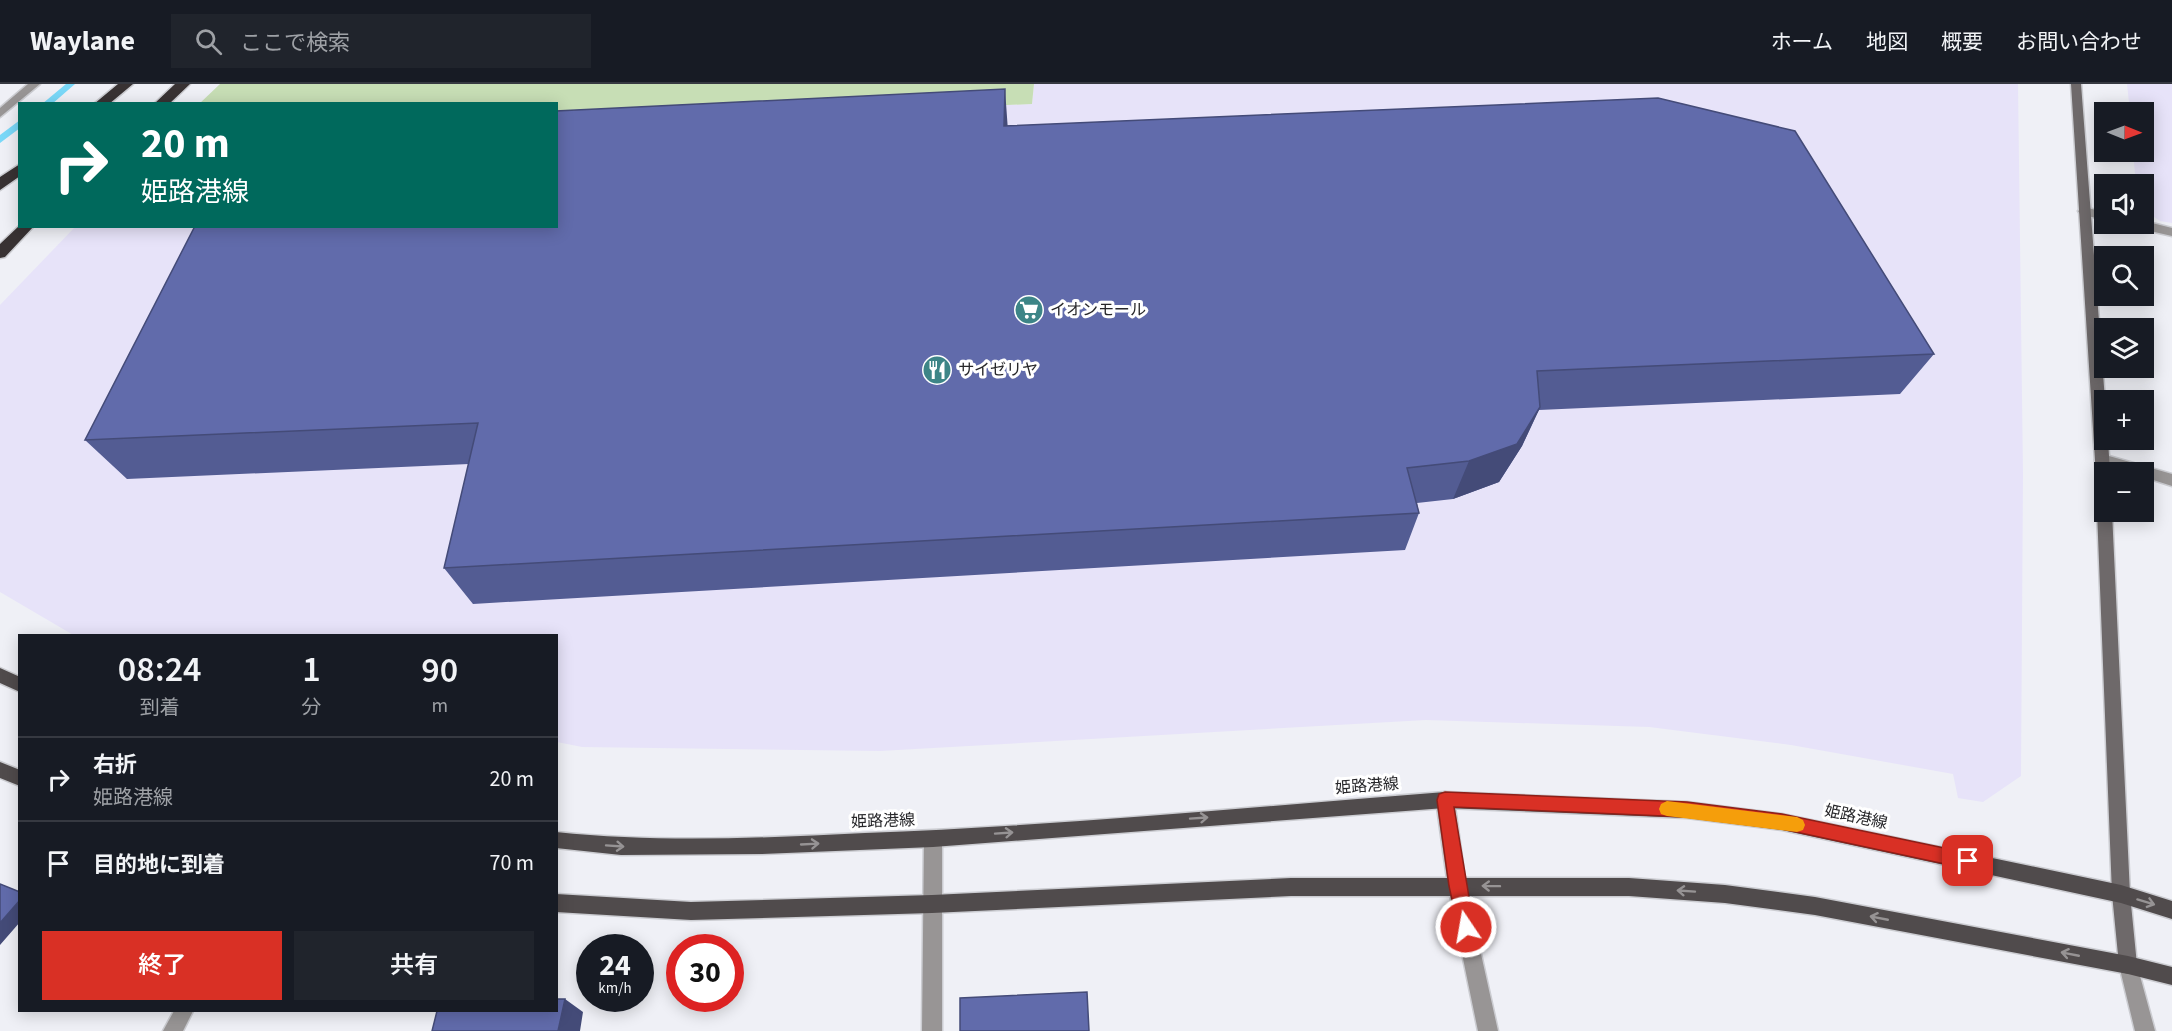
<!DOCTYPE html>
<html lang="ja">
<head>
<meta charset="utf-8">
<style>
  body { margin:0; font-family:"Source Sans 3","Noto Sans JP",sans-serif; background:#20242c; color:#f1f3f6; height:100vh; display:flex; flex-direction:column; font-size:22px; white-space:nowrap }
  * { box-sizing:border-box; margin:0 }
  p { font-size:20px; color:#9ea1a6 }
  .icon { flex:none; width:33px; height:33px; fill:none; stroke:currentColor; stroke-width:2; stroke-linecap:round; stroke-linejoin:round }
  .map { position:relative; flex:1; overflow:hidden }
  .side { position:absolute; left:18px; top:550px; width:540px; height:378px; display:flex; flex-direction:column; background:#171b24; border-radius:0px; box-shadow:0 3px 15px #0003 }
  .side>* { flex:none }
  .hud { position:absolute; left:18px; top:18px; width:540px; height:126px; border-radius:0px; box-shadow:0 3px 15px #0003; background:#00695c; color:#fff; overflow:hidden }
  .needle { width:39px; rotate:91deg }
  .tools { position:absolute; left:2094px; top:18px; display:grid; gap:12px }
  .tools a { display:grid; place-items:center; width:60px; height:60px; border-radius:0px; background:#171b24; box-shadow:0 3px 15px #0003; font-size:30px }
  .speed { position:absolute; left:576px; top:850px; display:flex; gap:12px; font-size:30px; font-weight:700; text-align:center }
  .speed>* { display:grid; place-content:center; width:78px; height:78px; border-radius:50%; background:#171b24; box-shadow:0 3px 15px #0003; line-height:1 }
  .speed small { font-size:15px; font-weight:400 }
  .speed .limit { border:9px solid #d22; background:#fff; color:#111 }
  .pin { position:absolute; display:grid; place-items:center; width:51px; height:51px; color:#fff; margin:-26px; border-radius:12px; box-shadow:0 3px 9px #0006 }
  .me { position:absolute; width:66px; margin:-33px; rotate:348deg; stroke-linejoin:round; filter:drop-shadow(0 0 4px #0008) }
  .turn { display:flex; align-items:center; gap:21px; height:126px; padding:0 24px; font-size:27px }
  .turn .icon { width:78px; height:78px; stroke-width:2.5 }
  .turn b { display:block; font-size:42px; line-height:51px }
  .eta { display:flex; justify-content:space-evenly; align-items:center; height:102px; text-align:center }
  .eta b { font-size:36px; font-weight:600; line-height:42px }
  .button { display:flex; gap:12px; margin-top:auto; padding:12px 24px }
  .button a { flex:1; height:69px; border-radius:0px; background:#d93025; color:#fff; font-size:24px; font-weight:600; line-height:69px; text-align:center }
  .button a+a { background:#20242c; color:#f1f3f6 }
  ul { padding:0; list-style:none }
  li { display:flex; align-items:center; gap:18px; height:84px; padding:0 24px; border-top:2px solid #363941 }
  li div { flex:1 }
  li b { display:block; font-size:22px }
  li em { font-style:normal }
  header { display:flex; align-items:center; gap:36px; box-sizing:border-box; height:84px; padding:0 30px; background:#171b24; border-bottom:2px solid #363941 }
  header strong { font-size:28px }
  nav { display:flex; gap:33px; margin-inline-start:auto; font-size:21px }
  .search { width:420px; height:54px; background:#20242c; display:flex; align-items:center; gap:15px; box-sizing:border-box; padding:0 21px; border-radius:0px; color:#9ea1a6; font-size:22px }
  .map>svg:first-child { display:block }
  .commercial { fill:#e7e3f9 }
  .green { fill:#c7deb5 }
  .lines { fill:none; stroke-linecap:round; stroke-linejoin:round }
  .stream { fill:#79d8f8; fill-rule:evenodd }
  .street-casing { stroke:#cbccd1; stroke-width:3 }
  .secondary-casing { stroke:#cbccd1; stroke-width:3 }
  .primary-casing { stroke:#cbccd1; stroke-width:3 }
  .highway-casing { stroke:#cbccd1; stroke-width:3 }
  .street { fill:#989595; fill-rule:evenodd }
  .secondary { fill:#6e696a; fill-rule:evenodd }
  .primary { fill:#504b4c; fill-rule:evenodd }
  .highway { fill:#383233; fill-rule:evenodd }
  .wall { fill:#535c93 }
  .shaded-wall { fill:#444b78 }
  .building { fill:#616bab; stroke:#444b78; stroke-width:1.5 }
  .oneway { stroke:#969394 }
  .route { fill:#d93025; stroke:#8d1f18; stroke-width:1.5 }
  .slow { fill:#f59e0b }
  .labels { text-anchor:middle; dominant-baseline:central; stroke-width:6; stroke-linejoin:round; paint-order:stroke }
  .poi-label { font-size:16px; fill:#27272a; stroke:#fff; text-anchor:start }
  .street-label { font-size:16px; fill:#27272a; stroke:#fff }
</style>
</head>
<body>
<header>
<strong>Waylane</strong>
<div class="search"><svg class="icon" aria-label="search" viewBox="0 0 24 24"><circle cx="10" cy="10" r="6"/><path d="M15 15l6 6"/></svg>ここで検索</div>
<nav><a>ホーム</a><a>地図</a><a>概要</a><a>お問い合わせ</a></nav>
</header>
<div class="map">
<svg width="2172" height="947" viewBox="0 0 2172 947">
  <rect width="100%" height="100%" fill="#eff0f6"/>
  <path class="commercial" d="M1034 0H2018L2023 390 2021 692 1983 718 1958 714 1953 690 1791 661 1649 643 1426 636 880 667 582 663 557 658 556 552H75L0 508V221L75 143 556 142 557 41 1032 20Z
    M2127 0H2172V139L2160 137 2144 126V100H2136L2133 68H2144V28H2130Z"/>
  <path class="green" d="M220 0H1034L1032 20 557 41 556 20H199Z"/>
  <g class="lines">
    <path class="stream" d="M66 0H75L52 20H42Z
      M20 36V44L0 59V51Z"/>
    <g class="street-casing">
      <path id="street" d="M28 0H40L0 33V24Z
        M2084 123 2104 128V136L2080 130 2078 127Z
        M2144 137 2172 144V152L2133 143 2131 140H2144Z
        M2102 370 2172 390V402L2144 393V388H2126L2097 380 2095 376Z
        M1445 708 1451 710 1454 716 1466 802 1498 947H1478L1448 802 1436 716 1439 710Z
        M933 747 939 749 942 755V947H922L924 755 927 749Z
        M2128 872 2135 874 2137 881 2155 947H2135L2119 881 2121 874Z
        M174 927H193L183 947H163Z"/>
    </g>
    <g class="secondary-casing">
      <path id="secondary" d="M2071 0H2081L2105 316 2104 356H2108L2110 388H2104V428H2112L2130 810 2137 881 2135 888 2128 890 2121 888 2119 881 2112 810 2095 376Z"/>
    </g>
    <g class="primary-casing">
      <path id="primary" d="M0 584 20 593V608L0 599Z
        M0 678 20 686V702L0 694Z
        M1445 708 1687 718 1782 730 2121 801 2172 817V835L2121 819 1782 746 1687 734 1445 724 933 763 762 770 621 771 556 764V748C659 759 762 754 865 749 1058 742 1252 723 1445 708Z
        M1291 794H1629L1725 801 1815 813 2128 872 2172 883V901L2128 890 1815 831 1725 819 1629 812H1291L932 829 691 836 556 828V810L691 818 932 811Z"/>
    </g>
    <g class="highway-casing">
      <path id="highway" d="M118 0H133L109 20H94Z
        M175 0H190L169 20H154Z
        M20 80V92L0 106V93Z
        M20 141 34 142 5 173 0 174V160Z"/>
    </g>
    <use href="#street" class="street"/>
    <use href="#secondary" class="secondary"/>
    <use href="#primary" class="primary"/>
    <use href="#highway" class="highway"/>
  </g>
  <path class="wall" d="M1008 42 1934 270 1900 310 1539 326 1522 362 1499 398 1453 415 1417 419 1419 429 1405 466 473 520 444 484 469 380 127 395 85 356Z"/>
  <path class="shaded-wall" d="M1005 5 1008 47 1004 42Z
    M1540 323 1522 362 1499 398 1453 415 1469 377Z
    M20 816V838L0 861V839Z
    M565 915 583 928 580 947H558Z"/>
  <path class="building" d="M1005 5 1004 42 1658 14 1795 47 1934 270 1537 287 1540 323 1517 360 1469 377 1407 384 1419 429 444 484 478 339 85 356 195 142H556V27Z
    M0 800 20 808V816L0 839Z
    M1087 908 1089 947H960V914Z
    M556 915H565L558 947H432L437 927H556Z"/>
  <defs><path id="oneway-shaft" d="M-6 0H5M1.5-3L5.5 0L1.5 3" fill="none" stroke-width="1.6" stroke-linecap="round" stroke-linejoin="round" transform="scale(1.5)"/></defs>
  <g class="oneway">
    <use href="#oneway-shaft" transform="translate(1199 734) rotate(-4)"/>
    <use href="#oneway-shaft" transform="translate(1004 749) rotate(-4)"/>
    <use href="#oneway-shaft" transform="translate(810 760) rotate(-3)"/>
    <use href="#oneway-shaft" transform="translate(615 762) rotate(4)"/>
    <use href="#oneway-shaft" transform="translate(1491 802) rotate(-179)"/>
    <use href="#oneway-shaft" transform="translate(1686 807) rotate(-176)"/>
    <use href="#oneway-shaft" transform="translate(2146 818) rotate(17)"/>
    <use href="#oneway-shaft" transform="translate(1879 834) rotate(-169)"/>
    <use href="#oneway-shaft" transform="translate(2070 870) rotate(-169)"/>
  </g>
  <path class="route" d="M1445 708 1687 718 1782 730 1968 769 1973 772 1976 777 1973 782 1968 785 1782 745 1687 733 1454 723 1474 843 1472 849 1466 851 1460 849 1458 843 1449 802 1437 716 1439 710Z"/>
  <path class="slow" d="M1667 717 1797 733 1803 736 1805 741 1803 746 1797 748 1667 732 1661 730 1659 725 1661 720Z"/>
  <defs>
    <g id="supermarket-disc" transform="scale(1.5)"><circle r="9.5" fill="#3d8587" stroke="#fff"/><path d="M-6-5.5h2.5l.6 2H6L4.5 2H-2.5L-4.4-4H-6ZM-1.5 3.2a1.3 1.3 0 1 0 .1 0ZM3 3.2a1.3 1.3 0 1 0 .1 0Z" fill="#fff"/></g>
    <g id="restaurant-disc" transform="scale(1.5)"><circle r="9.5" fill="#3d8587" stroke="#fff"/><path d="M-5-6h1v4h1v-4h1v4h1v-4h1v5L-1.5 .5V6h-2V.5L-5-1ZM5-6V6H3V1.5H1.5Q1.5-4 5-6Z" fill="#fff"/></g>
  </defs>
  <g fill-rule="evenodd">
    <use href="#supermarket-disc" x="1029" y="226"/>
    <use href="#restaurant-disc" x="937" y="286"/>
  </g>
  <g class="labels">
    <g class="poi-label">
      <text x="1050" y="226">イオンモール</text>
      <text x="958" y="286">サイゼリヤ</text>
    </g>
    <g class="street-label">
      <text transform="translate(1367 702) rotate(-4)">姫路港線</text>
      <text transform="translate(1856 733) rotate(12)">姫路港線</text>
      <text transform="translate(883 737) rotate(-2)">姫路港線</text>
    </g>
  </g>
</svg>
<div class="tools">
<a><svg class="needle" viewBox="-14 -14 28 28"><path d="M0-13l5 13h-10z" fill="#e53935"/><path d="M0 13l5-13h-10z" fill="#9ea1a6"/></svg></a>
<a><svg class="icon" aria-label="sound" viewBox="0 0 24 24"><path d="M4 9h4l5-4v14l-5-4H4zM17 9q2 3 0 6"/></svg></a>
<a><svg class="icon" aria-label="search" viewBox="0 0 24 24"><circle cx="10" cy="10" r="6"/><path d="M15 15l6 6"/></svg></a>
<a><svg class="icon" aria-label="layers" viewBox="0 0 24 24"><path d="M12 4l9 5-9 5-9-5zM3 14l9 5 9-5"/></svg></a>
<a>+</a>
<a>−</a>
</div>
<div class="speed"><div>24<small>km/h</small></div><div class="limit">30</div></div>
<div class="pin" style="left:1968px;top:777px;background:#d93025"><svg class="icon" aria-label="arrive" viewBox="0 0 24 24"><path d="M6 21V4h12l-3 4 3 4H6"/></svg></div>
<svg class="me" style="left:1466px;top:843px" viewBox="-20 -20 40 40"><circle r="17" fill="#d93025" stroke="#fff" stroke-width="3"/><path d="M0-11L8 9 0 5-8 9z" fill="#fff"/></svg>
<div class="hud">
<div class="turn"><svg class="icon" aria-label="right" viewBox="0 0 24 24"><path d="M7 20v-9h11M14 6l5 5-5 5"/></svg><div><b>20 m</b>姫路港線</div></div>
</div>
<section class="side">
<div class="eta">
<div><b>08:24</b><p>到着</p></div>
<div><b>1</b><p>分</p></div>
<div><b>90</b><p>m</p></div>
</div>
<ul>
<li><svg class="icon" aria-label="right" viewBox="0 0 24 24"><path d="M7 20v-9h11M14 6l5 5-5 5"/></svg><div><b>右折</b><p>姫路港線</p></div><em>20 m</em></li>
<li><svg class="icon" aria-label="arrive" viewBox="0 0 24 24"><path d="M6 21V4h12l-3 4 3 4H6"/></svg><div><b>目的地に到着</b></div><em>70 m</em></li>
</ul>
<div class="button"><a>終了</a><a>共有</a></div>
</section>
</div>
</body>
</html>
